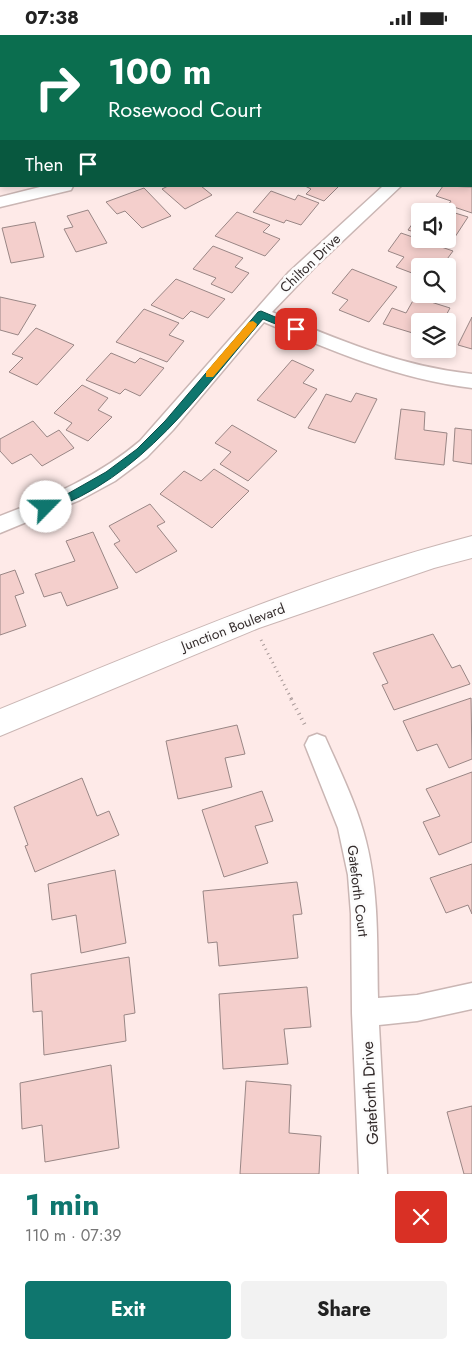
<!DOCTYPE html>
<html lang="en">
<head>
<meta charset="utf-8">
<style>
  body { margin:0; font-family:Jost,sans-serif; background:#f2f2f2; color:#222; height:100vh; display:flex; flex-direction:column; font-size:19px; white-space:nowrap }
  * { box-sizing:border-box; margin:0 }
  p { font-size:16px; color:#767676 }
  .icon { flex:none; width:28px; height:28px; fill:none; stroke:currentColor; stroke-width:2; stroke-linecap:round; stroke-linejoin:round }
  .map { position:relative; height:1139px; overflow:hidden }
  .side { display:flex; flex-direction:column; background:#fff; flex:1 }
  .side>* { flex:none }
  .top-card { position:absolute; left:0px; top:0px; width:472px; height:152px; box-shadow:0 2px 8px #0003; background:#0b6e4f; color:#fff; overflow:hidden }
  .fabs { position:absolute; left:411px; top:168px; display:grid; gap:10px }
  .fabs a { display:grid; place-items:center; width:45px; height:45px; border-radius:5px; background:#fff; box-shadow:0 2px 8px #0003; font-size:25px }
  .pin { position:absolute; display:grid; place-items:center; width:42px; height:42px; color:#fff; margin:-21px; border-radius:10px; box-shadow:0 2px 8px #0006 }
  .me { position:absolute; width:55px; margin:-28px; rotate:67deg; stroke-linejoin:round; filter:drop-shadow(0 0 4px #0008) }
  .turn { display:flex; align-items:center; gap:18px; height:105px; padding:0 25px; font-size:22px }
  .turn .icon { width:65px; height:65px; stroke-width:2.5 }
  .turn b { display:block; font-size:35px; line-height:42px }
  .then { display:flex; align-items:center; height:48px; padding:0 25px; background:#0003; gap:10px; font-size:19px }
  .round { display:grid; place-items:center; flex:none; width:52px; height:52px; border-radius:5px; background:#f2f2f2 }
  .head { display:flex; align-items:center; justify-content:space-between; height:85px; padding:0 25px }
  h1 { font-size:30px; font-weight:700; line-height:38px; color:#0f766e }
  .action { display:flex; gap:10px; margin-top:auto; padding:10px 25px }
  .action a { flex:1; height:58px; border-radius:5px; background:#0f766e; color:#fff; font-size:20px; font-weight:700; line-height:58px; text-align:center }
  .action a+a { background:#f2f2f2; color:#222 }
  .status { display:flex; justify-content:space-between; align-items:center; height:35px; padding:0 25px; background:#fff; direction:ltr }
  .status svg { height:14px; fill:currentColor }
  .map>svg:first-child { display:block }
  .building { fill:#f4cfcc; stroke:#998685 }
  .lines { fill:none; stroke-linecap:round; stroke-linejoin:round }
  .minor-casing { stroke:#cab6b4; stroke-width:3 }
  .secondary-casing { stroke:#cab6b4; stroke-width:2 }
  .path-far1 { stroke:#a79897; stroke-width:3; stroke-dasharray:1 4; stroke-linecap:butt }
  .path { stroke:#a79897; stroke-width:4; stroke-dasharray:1 4.5; stroke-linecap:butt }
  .minor { fill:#fff; fill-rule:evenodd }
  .secondary { fill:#fff; fill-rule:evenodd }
  .route { fill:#0f766e; stroke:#0a4d48 }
  .slow { fill:#f59e0b }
  .labels { text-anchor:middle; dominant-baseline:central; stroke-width:5; stroke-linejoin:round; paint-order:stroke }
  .street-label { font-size:14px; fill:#342c2c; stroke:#fcfcfc }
  .near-street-label { font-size:16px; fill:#342c2c; stroke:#fcfcfc }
</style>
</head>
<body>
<div class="status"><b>07:38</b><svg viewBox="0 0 49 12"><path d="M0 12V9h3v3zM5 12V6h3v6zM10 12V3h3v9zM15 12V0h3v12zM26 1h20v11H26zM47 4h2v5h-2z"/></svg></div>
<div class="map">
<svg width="472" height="1139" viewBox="0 0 472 1139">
  <rect width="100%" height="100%" fill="#feeae8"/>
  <path class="building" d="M332 0H379L377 1Z
    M168 151H201L212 160 185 174 162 154Z
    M305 151H339L324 166 306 159 311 154Z
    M443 151 472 152V178L448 170 451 166 436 161Z
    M144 153 171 181 142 193 125 176 117 179 106 167Z
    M271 156 295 165 298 160 319 168 301 190 286 185 284 188 253 177Z
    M442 174 468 182 453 205 448 203V176H440Z
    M88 175 107 208 76 217 64 194 73 192 67 181Z
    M237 177 270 190 263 197 280 204 265 221 215 201Z
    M420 178V199L408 195Z
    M35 187 44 222 11 228 2 193Z
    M401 198 453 216 442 231H420V241L396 232 404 222 388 216Z
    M213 211 243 223 235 232 249 238 232 258 211 249 216 243 193 234Z
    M352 234 397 252 369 287 339 275 348 265 332 258Z
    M176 244 225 264 208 283 191 276 183 284 151 270Z
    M0 262 36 270 18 300 0 295Z
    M415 262 450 273 443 286H420V292L416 299 383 289 392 273 406 278Z
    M144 274 179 288 169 300 184 306 167 327 116 307Z
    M472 282V314L458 310Z
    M36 293 74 310 37 350 9 337 23 323 12 319Z
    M111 318 135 328 140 323 164 333 140 361 125 354 120 359 86 345Z
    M292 325 314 335 303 348 317 354 295 383 257 365Z
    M82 350 108 363 98 375 112 382 88 406 66 395 72 388 54 378Z
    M356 358 377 364 355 408 308 393 326 359 351 367Z
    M401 374 425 377 424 395 447 398 444 430 395 424Z
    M33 386 47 402 59 395 74 413 42 431 31 419 12 429 0 416V404Z
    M232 390 277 416 248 446 220 429 231 417 215 408Z
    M455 393 472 395V429L453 426Z
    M214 434 249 456 212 493 160 459 184 436 201 446Z
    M150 469 165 487 157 491 177 516 136 538 114 509 120 506 109 491Z
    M93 497 118 553 67 571 61 557 44 562 35 539 75 526 66 506Z
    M15 535 24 558 15 561 26 591 0 600V540Z
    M433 599 452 633 460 630 470 649 394 675 382 650 388 648 373 618Z
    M471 663 472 724 449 733 437 709 417 716 403 686Z
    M237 690 245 719 225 723 232 752 178 764 166 706Z
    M472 737V807L439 820 423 787 440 781 426 754Z
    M82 743 97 781 109 776 119 800 35 837 25 811 28 810 14 772Z
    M262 756 273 786 255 791 268 828 224 842 202 775Z
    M472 829V879L468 870 446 878 430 843Z
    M115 835 126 908 81 918 76 880 52 885 48 849Z
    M297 847 302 879 293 880 298 923 219 931 217 907 208 908 203 856Z
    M129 922 135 978 124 980 126 1006 44 1020 42 976 33 977 31 939Z
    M307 952 311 992 284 994 288 1029 223 1034 219 959Z
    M111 1030 119 1113 45 1127 42 1090 22 1094 20 1048Z
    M246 1046 291 1050 289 1098 321 1101 319 1139H240Z
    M472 1071V1139H464L447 1077Z"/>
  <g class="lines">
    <g class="minor-casing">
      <path id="minor" d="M0 21H1V29H0Z
        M472 42V51H471V42Z
        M44 151H73L71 155 0 172V162Z
        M383 151H401L315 232 272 277C339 305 399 331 472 339V353C398 344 332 316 264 287L173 395 147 422 115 446 80 465 0 498V481C50 462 99 441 140 406L289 237Z
        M317 699 325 702C340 736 357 770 366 806 379 857 377 911 378 963L417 960 472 948V974L417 986 379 990 387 1139H359L352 978 351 879 348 840 338 793 305 710 309 702Z"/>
    </g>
    <g class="secondary-casing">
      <path id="secondary" d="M472 501V523L434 533 259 593 0 701V674C155 611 310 543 472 501Z"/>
    </g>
    <path class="path-far1" d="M261 605 292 665"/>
    <path class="path" d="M291 664 305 690"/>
    <use href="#minor" class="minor"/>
    <use href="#secondary" class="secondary"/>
  </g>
  <path class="route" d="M261 276 299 292 301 294 296 297 263 284C200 357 142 444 46 476L43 475 41 472 43 469 69 458 106 437 137 414 165 386 258 277Z"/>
  <path class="slow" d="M253 286 257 289 256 292 213 342H206V337L249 287Z"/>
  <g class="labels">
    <g class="street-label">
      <text transform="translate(310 228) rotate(-44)">Chilton Drive</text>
      <text transform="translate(233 592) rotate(-21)">Junction Boulevard</text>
      <text transform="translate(358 856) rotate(83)">Gateforth Court</text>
    </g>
    <g class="near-street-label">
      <text transform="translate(370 1058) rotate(-93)">Gateforth Drive</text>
    </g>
  </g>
</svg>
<div class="fabs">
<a><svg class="icon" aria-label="sound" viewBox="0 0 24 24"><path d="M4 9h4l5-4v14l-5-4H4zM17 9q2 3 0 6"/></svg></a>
<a><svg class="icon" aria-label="search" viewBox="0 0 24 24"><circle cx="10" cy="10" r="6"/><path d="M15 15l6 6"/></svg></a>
<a><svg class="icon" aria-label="layers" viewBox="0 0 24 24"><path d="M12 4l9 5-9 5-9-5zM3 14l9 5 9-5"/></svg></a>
</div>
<div class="pin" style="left:296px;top:294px;background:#d93025"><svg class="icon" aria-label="arrive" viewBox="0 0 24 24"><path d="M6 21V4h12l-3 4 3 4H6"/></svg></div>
<svg class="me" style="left:46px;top:472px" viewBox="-20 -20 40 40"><circle r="19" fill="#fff"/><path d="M0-13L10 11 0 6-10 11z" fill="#0f766e"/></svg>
<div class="top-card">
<div class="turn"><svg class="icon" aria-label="right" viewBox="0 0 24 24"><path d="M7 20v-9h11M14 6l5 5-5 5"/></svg><div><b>100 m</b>Rosewood Court</div></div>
<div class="then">Then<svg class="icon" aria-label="arrive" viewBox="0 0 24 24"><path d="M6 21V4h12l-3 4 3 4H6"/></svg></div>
</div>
</div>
<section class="side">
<div class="head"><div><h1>1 min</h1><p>110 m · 07:39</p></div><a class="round" style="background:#d93025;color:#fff"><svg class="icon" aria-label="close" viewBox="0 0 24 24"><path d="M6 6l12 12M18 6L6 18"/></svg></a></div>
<div class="action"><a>Exit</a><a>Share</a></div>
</section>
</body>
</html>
